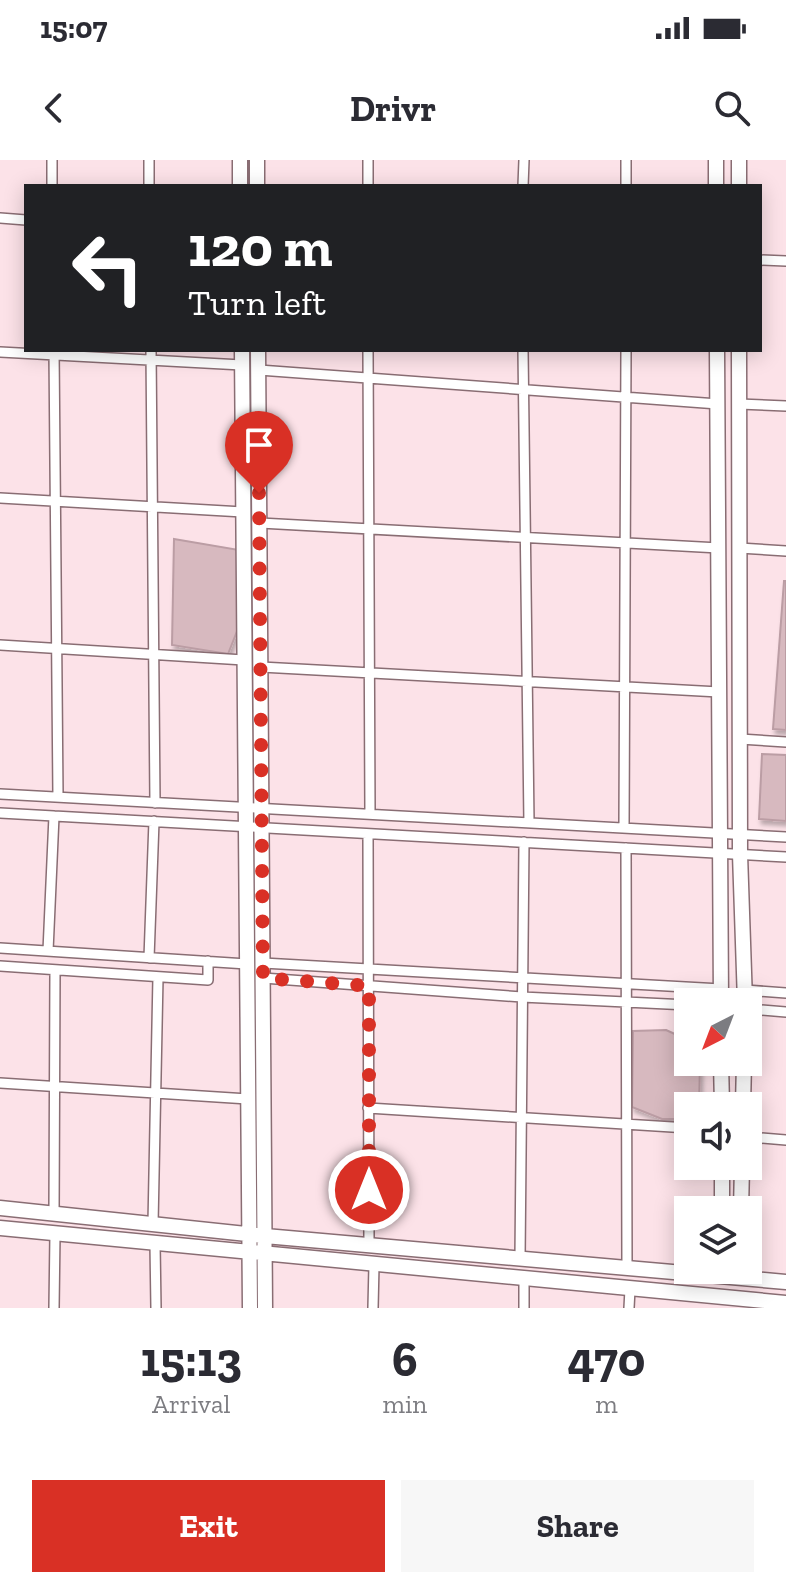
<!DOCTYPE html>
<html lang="en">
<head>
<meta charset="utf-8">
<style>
  body { margin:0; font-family:"Zilla Slab",serif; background:#f7f7f7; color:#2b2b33; height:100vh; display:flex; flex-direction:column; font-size:30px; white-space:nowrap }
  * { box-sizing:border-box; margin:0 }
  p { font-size:26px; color:#7c7c81 }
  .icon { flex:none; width:44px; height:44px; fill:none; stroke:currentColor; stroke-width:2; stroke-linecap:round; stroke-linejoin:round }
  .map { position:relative; height:1148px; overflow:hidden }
  .drawer { display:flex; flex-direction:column; background:#fff; flex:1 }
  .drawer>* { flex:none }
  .top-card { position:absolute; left:24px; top:24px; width:738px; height:168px; border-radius:0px; box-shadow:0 4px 20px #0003; background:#202124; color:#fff; overflow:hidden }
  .needle { width:52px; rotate:222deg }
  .fabs { position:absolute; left:674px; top:828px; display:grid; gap:16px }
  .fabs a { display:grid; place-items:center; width:88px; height:88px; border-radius:0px; background:#fff; box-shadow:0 4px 20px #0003; font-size:40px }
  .pin { position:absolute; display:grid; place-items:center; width:68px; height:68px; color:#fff; margin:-82px -34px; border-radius:50% 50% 50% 0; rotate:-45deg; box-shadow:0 0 8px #0007 }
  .pin .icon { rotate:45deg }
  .me { position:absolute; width:88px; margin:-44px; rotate:0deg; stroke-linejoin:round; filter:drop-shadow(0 0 6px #0008) }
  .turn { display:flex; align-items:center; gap:28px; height:168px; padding:0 32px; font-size:36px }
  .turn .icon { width:104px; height:104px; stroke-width:2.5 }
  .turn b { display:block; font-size:56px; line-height:68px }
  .eta { display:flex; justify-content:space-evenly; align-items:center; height:136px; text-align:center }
  .eta b { font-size:48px; font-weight:700; line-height:56px }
  .cta { display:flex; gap:16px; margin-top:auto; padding:16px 32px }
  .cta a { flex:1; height:92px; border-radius:0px; background:#d93025; color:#fff; font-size:32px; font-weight:700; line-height:92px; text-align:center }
  .cta a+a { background:#f7f7f7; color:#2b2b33 }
  .status { display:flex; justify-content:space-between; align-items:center; height:56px; padding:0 40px; background:#fff; direction:ltr }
  .status svg { height:22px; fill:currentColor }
  header { display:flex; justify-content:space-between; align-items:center; height:104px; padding:0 32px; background:#fff; font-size:36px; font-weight:700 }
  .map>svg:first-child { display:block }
  .building { fill:#d7b9bf; stroke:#bb9da4; stroke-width:2; filter:url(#shadow) }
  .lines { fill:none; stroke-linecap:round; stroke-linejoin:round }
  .minor-casing { stroke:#896d73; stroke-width:12 }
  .secondary-casing { stroke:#896d73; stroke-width:17 }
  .minor { stroke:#fff; stroke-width:9 }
  .secondary { stroke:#fff; stroke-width:14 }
  .route { stroke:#d93025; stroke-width:14; stroke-dasharray:0 25.2 }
</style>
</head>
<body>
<div class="status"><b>15:07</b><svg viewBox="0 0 49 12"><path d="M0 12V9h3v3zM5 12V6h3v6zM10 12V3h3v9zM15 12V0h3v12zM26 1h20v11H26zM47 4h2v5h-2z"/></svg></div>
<header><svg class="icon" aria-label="back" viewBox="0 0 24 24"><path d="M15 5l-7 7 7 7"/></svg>Drivr<svg class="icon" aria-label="search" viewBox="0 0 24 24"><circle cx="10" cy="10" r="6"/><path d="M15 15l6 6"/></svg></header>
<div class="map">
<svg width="786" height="1148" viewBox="0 0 786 1148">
  <defs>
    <filter id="shadow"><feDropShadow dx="2.5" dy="4.5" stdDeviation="2" flood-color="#0004"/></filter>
  </defs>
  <rect width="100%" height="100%" fill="#fce2e8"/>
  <path class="building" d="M174 379 239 390 241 461 228 494 172 485Z
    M784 421H786V570L773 569Z
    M762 594 786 595V661L759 659Z
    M666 870 688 880V902H700L699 946H688V959H662L632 947 633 871Z"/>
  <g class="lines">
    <g class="minor-casing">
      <path id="minor" d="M52 0V26
        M149 0V26
        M368 0V26
        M523 26 524 0
        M626 26V0
        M0 58 26 60
        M760 100 786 101
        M54 190 58 637
        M151 190 155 643
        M368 190 370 654
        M523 190 529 663
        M0 192 242 205
        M259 210 718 244
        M739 244 786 246
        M0 338 243 352
        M260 363 719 388
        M739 388 786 391
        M0 485 244 500
        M261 507 719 532
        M740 579 786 582
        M0 634 786 677
        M0 653 786 697
        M624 668 626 190
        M368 674 369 1085
        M626 688 627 1108
        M0 788 247 804
        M48 791 54 656
        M149 798 154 661
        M263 803 721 829
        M0 806 208 820V801
        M263 818 522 837 688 845
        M745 830 786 833
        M748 849 786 852
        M0 923 248 939
        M368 948 688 968
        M748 977 786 980
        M54 1054 55 810
        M153 1064 158 817
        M155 1084 156 1148
        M520 1098 524 682
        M524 1119V1148
        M54 1148 55 1074
        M373 1148 374 1105
        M629 1148 630 1129"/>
    </g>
    <g class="secondary-casing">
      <path id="secondary" d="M240 0V26
        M257 0V26
        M716 0V26
        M739 0V26
        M242 190 250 1148
        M258 190 265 1148
        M717 190 721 842
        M739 190 740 694 745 842
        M721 902 722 946
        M743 946 744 902
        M722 1006V1050
        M0 1048 265 1076 786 1122
        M741 1050 742 1006
        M0 1068 786 1143"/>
    </g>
    <use href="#minor" class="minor"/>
    <use href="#secondary" class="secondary"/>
  </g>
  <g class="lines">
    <path class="route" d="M259 333 263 818 369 826V1030"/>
  </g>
</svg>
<div class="fabs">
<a><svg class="needle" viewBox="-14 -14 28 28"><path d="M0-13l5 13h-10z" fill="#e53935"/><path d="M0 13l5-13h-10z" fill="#7c7c81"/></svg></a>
<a><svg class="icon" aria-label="sound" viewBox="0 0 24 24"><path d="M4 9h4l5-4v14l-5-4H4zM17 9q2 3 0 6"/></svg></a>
<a><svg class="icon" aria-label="layers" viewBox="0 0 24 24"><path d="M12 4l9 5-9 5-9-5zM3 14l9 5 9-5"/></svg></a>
</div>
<div class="pin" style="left:259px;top:333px;background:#d93025"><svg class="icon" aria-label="arrive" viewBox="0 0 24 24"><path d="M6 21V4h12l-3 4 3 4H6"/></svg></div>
<svg class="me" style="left:369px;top:1030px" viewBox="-20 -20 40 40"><circle r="17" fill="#d93025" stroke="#fff" stroke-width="3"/><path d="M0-11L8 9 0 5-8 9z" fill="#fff"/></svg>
<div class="top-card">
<div class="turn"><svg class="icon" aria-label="left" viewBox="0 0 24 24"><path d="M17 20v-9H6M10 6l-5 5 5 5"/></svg><div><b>120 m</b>Turn left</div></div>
</div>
</div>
<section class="drawer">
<div class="eta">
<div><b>15:13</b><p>Arrival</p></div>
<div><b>6</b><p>min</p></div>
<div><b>470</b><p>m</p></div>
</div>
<div class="cta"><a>Exit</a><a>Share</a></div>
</section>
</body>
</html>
